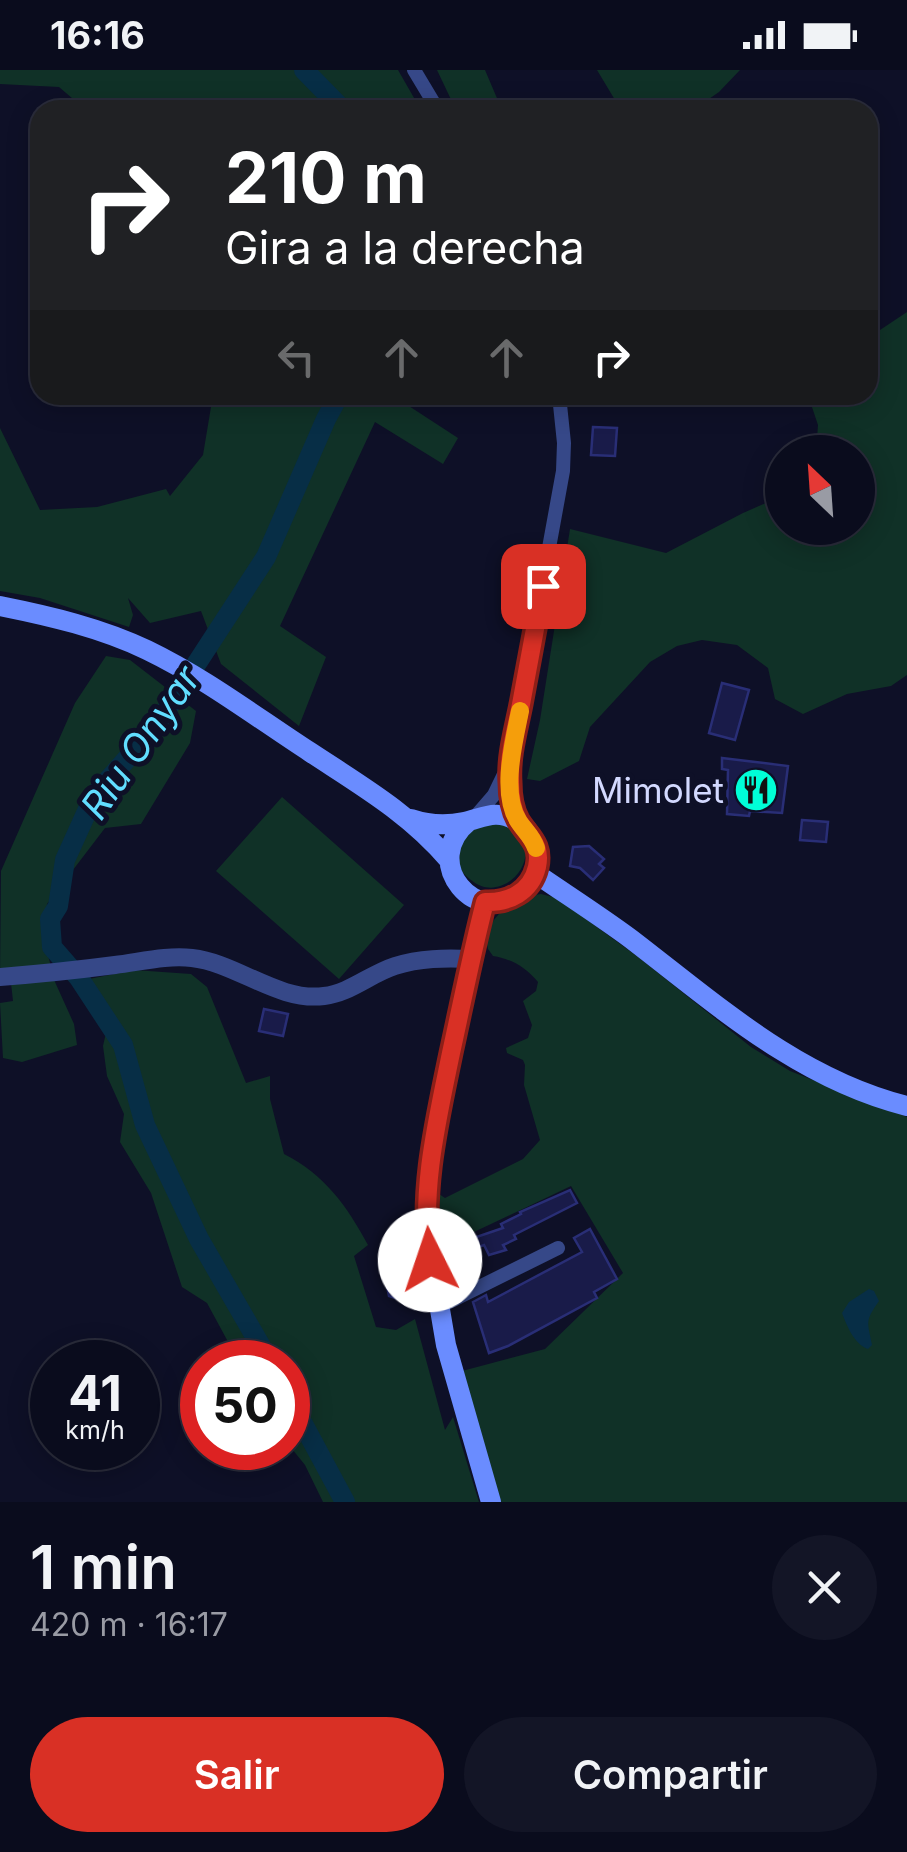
<!DOCTYPE html>
<html lang="es">
<head>
<meta charset="utf-8">
<style>
  body { margin:0; font-family:Inter,sans-serif; background:#131526; color:#f1f3f6; height:100vh; display:flex; flex-direction:column; font-size:38px; white-space:nowrap }
  * { box-sizing:border-box; margin:0 }
  p { font-size:32px; color:#999ba4 }
  .icon { flex:none; width:55px; height:55px; fill:none; stroke:currentColor; stroke-width:2; stroke-linecap:round; stroke-linejoin:round }
  .map { position:relative; height:1432px; overflow:hidden }
  .side { display:flex; flex-direction:column; background:#0a0c1d; flex:1 }
  .side>* { flex:none }
  .banner { position:absolute; left:30px; top:30px; width:848px; height:305px; border-radius:30px; box-shadow:0 5px 25px #0003,0 0 0 2px #2a2c3b; background:#202124; color:#fff; overflow:hidden }
  .needle { width:65px; rotate:335deg }
  .tools { position:absolute; left:765px; top:365px; display:grid; gap:20px }
  .tools a { display:grid; place-items:center; width:110px; height:110px; border-radius:50%; background:#0a0c1d; box-shadow:0 5px 25px #0003,0 0 0 2px #2a2c3b; font-size:50px }
  .speed { position:absolute; left:30px; top:1270px; display:flex; gap:20px; font-size:50px; font-weight:700; text-align:center }
  .speed>* { display:grid; place-content:center; width:130px; height:130px; border-radius:50%; background:#0a0c1d; box-shadow:0 5px 25px #0003,0 0 0 2px #2a2c3b; line-height:1 }
  .speed small { font-size:25px; font-weight:400 }
  .speed .limit { border:15px solid #d22; background:#fff; color:#111 }
  .pin { position:absolute; display:grid; place-items:center; width:85px; height:85px; color:#fff; margin:-42px; border-radius:20px; box-shadow:0 5px 15px #0006 }
  .me { position:absolute; width:110px; margin:-55px; rotate:356deg; stroke-linejoin:round; filter:drop-shadow(0 0 8px #0008) }
  .turn { display:flex; align-items:center; gap:35px; height:210px; padding:0 30px; font-size:45px }
  .turn .icon { width:130px; height:130px; stroke-width:2.5 }
  .turn b { display:block; font-size:70px; line-height:85px }
  .lanes { display:flex; align-items:center; height:95px; padding:0 30px; background:#0003; justify-content:center; gap:50px; direction:ltr }
  .lanes .off { opacity:.35 }
  .round { display:grid; place-items:center; flex:none; width:105px; height:105px; border-radius:52px; background:#131526 }
  .overview { display:flex; align-items:center; justify-content:space-between; height:170px; padding:0 30px }
  h1 { font-size:60px; font-weight:600; line-height:75px }
  .button { display:flex; gap:20px; margin-top:auto; padding:20px 30px }
  .button a { flex:1; height:115px; border-radius:60px; background:#d93025; color:#fff; font-size:40px; font-weight:600; line-height:115px; text-align:center }
  .button a+a { background:#131526; color:#f1f3f6 }
  .status { display:flex; justify-content:space-between; align-items:center; height:70px; padding:0 50px; background:#0a0c1d; direction:ltr }
  .status svg { height:28px; fill:currentColor }
  .map>svg:first-child { display:block }
  .green { fill:#103127 }
  .water { fill:#072e46 }
  .lines { fill:none; stroke-linecap:round; stroke-linejoin:round }
  .river { stroke:#072e46; stroke-width:20 }
  .building { fill:#191b49; stroke:#292e76; stroke-width:2.5 }
  .minor { stroke:#364888; stroke-width:14 }
  .tertiary { stroke:#364888; stroke-width:18 }
  .secondary { stroke:#6a8cff; stroke-width:20 }
  .route-casing { stroke:#8d1f18; stroke-width:25 }
  .route { stroke:#d93025; stroke-width:18 }
  .slow { stroke:#f59e0b; stroke-width:18 }
  .labels { text-anchor:middle; dominant-baseline:central; stroke-width:10; stroke-linejoin:round; paint-order:stroke }
  .poi-label { font-size:35px; fill:#d3d9ff; stroke:#0e1027; text-anchor:end }
  .water-label { font-size:38px; font-style:italic; fill:#61deff; stroke:#0e1027 }
</style>
</head>
<body>
<div class="status"><b>16:16</b><svg viewBox="0 0 49 12"><path d="M0 12V9h3v3zM5 12V6h3v6zM10 12V3h3v9zM15 12V0h3v12zM26 1h20v11H26zM47 4h2v5h-2z"/></svg></div>
<div class="map">
<svg width="907" height="1432" viewBox="0 0 907 1432">
  <rect width="100%" height="100%" fill="#0e1027"/>
  <path class="green" d="M0 0H398L421 40H86L59 17 0 14Z
    M437 0H485L502 40H456Z
    M597 0H740L719 22 693 40H621Z
    M907 242V605L891 616 847 624 803 644 775 629 768 598 737 575 702 570 677 576 650 592 590 657 579 691 540 711 527 709 540 650 570 459 666 483 743 443 782 426V458H858V382H816L818 355 808 325H868V268Z
    M213 325H392L458 368 443 394 375 352 280 556 326 587 299 656 221 594 201 541 150 553 128 528 133 545 129 557 40 528 0 521V358L40 440 97 437 166 419 170 426 203 385Z
    M106 586 130 590 196 641 190 673 141 754 105 758 47 834 44 870 55 912 74 954 77 975 22 992 3 988 0 933 13 931 11 913 0 907 1 801 75 633Z
    M282 727 404 835 339 909 216 801Z
    M484 750C494 752 507 753 514 759 547 786 503 837 471 810 464 805 459 799 459 791 459 783 461 774 462 767Z
    M541 824 557 828 638 887 751 977 790 1001 907 1047V1432H500L462 1301 545 1279 623 1203 571 1116 474 1162 449 1172 443 1140 435 1135V1128L439 1124 445 1128 523 1089 540 1070 524 1015 525 995 523 990 507 983 506 978 528 968 532 955 523 931 536 921 538 912C525 897 512 889 493 886L488 879 485 865C498 839 513 828 541 824Z
    M134 900 191 904 207 917 246 1013 270 1006V1029L284 1084C325 1105 347 1136 368 1175L354 1186 376 1257 396 1260 415 1249 445 1360 453 1347 479 1432H323L305 1395 288 1374V1292H239L207 1233 182 1217 151 1123 120 1072 124 1044 107 1006 103 976 111 941 89 909Z"/>
  <path class="water" d="M869 1219 874 1221 879 1231C864 1252 868 1252 872 1275L868 1279C854 1274 847 1256 842 1243L849 1232Z"/>
  <g class="lines">
    <path class="river" d="M304 0 343 40
      M270 1292 199 1169 145 1055 123 975 79 908 52 877 50 849 58 836 65 790 94 726 156 656 266 487 326 349 339 325
      M288 1326 345 1432"/>
  </g>
  <path class="building" d="M593 357 617 358 615 386 591 385Z
    M722 613 749 620 735 670 709 663Z
    M722 688 788 696 782 743 750 741 749 746 727 744 728 700 722 699Z
    M802 750 828 752 826 772 800 770Z
    M589 776 604 789 599 794 604 798 593 810 580 798 570 796 573 777Z
    M264 939 288 944 283 966 259 961Z
    M570 1120 577 1133 514 1165 516 1169 503 1175 506 1180 489 1185 484 1175 457 1184 453 1175 503 1158 501 1154 521 1144 520 1142Z
    M590 1159 617 1209 594 1222 597 1228 508 1276 489 1283 473 1232 486 1225 488 1232 582 1182 574 1168Z
    M417 1197 422 1228 405 1231 389 1226 384 1202Z"/>
  <g class="lines">
    <path class="minor" d="M414 0 438 40
      M510 699 512 731 519 752
      M475 747 494 725 510 692 563 401 564 373 559 325
      M439 1237 558 1178"/>
    <path class="tertiary" d="M0 907C38 904 77 900 115 895 140 892 167 885 192 888 237 893 278 932 324 926 350 923 370 904 395 896 420 888 445 888 471 889"/>
    <path class="secondary" d="M0 536C50 546 101 558 147 580 205 608 256 647 310 682 360 715 409 743 449 790
      M411 749C429 755 445 756 464 752 483 748 496 739 515 750 529 757 537 772 538 787 538 800 532 813 522 821 478 861 418 792 469 751
      M535 803C567 825 600 846 631 869 717 935 799 1009 907 1036
      M485 832 459 944 431 1090 427 1163 446 1275 491 1432"/>
  </g>
  <g class="lines">
    <g class="route-casing">
      <path id="route" d="M430 1190C420 1121 437 1051 451 983 462 933 472 882 485 832 509 833 531 822 537 797 542 773 528 767 518 750 512 739 510 724 510 712 508 684 517 657 522 629 529 591 536 554 543 516"/>
    </g>
    <use href="#route" class="route"/>
    <path class="slow" d="M520 641C514 671 500 724 519 752 525 761 532 766 536 778"/>
  </g>
  <defs>
    <g id="restaurant-disc" transform="scale(2.25)"><circle r="9.5" fill="#00fed7" stroke="#0e1027"/><path d="M-5-6h1v4h1v-4h1v4h1v-4h1v5L-1.5 .5V6h-2V.5L-5-1ZM5-6V6H3V1.5H1.5Q1.5-4 5-6Z" fill="#111"/></g>
  </defs>
  <g fill-rule="evenodd">
    <use href="#restaurant-disc" x="756" y="720"/>
  </g>
  <g class="labels">
    <g class="poi-label">
      <text x="724" y="720">Mimolet</text>
    </g>
    <g class="water-label">
      <text transform="translate(140 672) rotate(-55)">Riu Onyar</text>
    </g>
  </g>
</svg>
<div class="tools">
<a><svg class="needle" viewBox="-14 -14 28 28"><path d="M0-13l5 13h-10z" fill="#e53935"/><path d="M0 13l5-13h-10z" fill="#999ba4"/></svg></a>
</div>
<div class="speed"><div>41<small>km/h</small></div><div class="limit">50</div></div>
<div class="pin" style="left:543px;top:516px;background:#d93025"><svg class="icon" aria-label="arrive" viewBox="0 0 24 24"><path d="M6 21V4h12l-3 4 3 4H6"/></svg></div>
<svg class="me" style="left:430px;top:1190px" viewBox="-20 -20 40 40"><circle r="19" fill="#fff"/><path d="M0-13L10 11 0 6-10 11z" fill="#d93025"/></svg>
<div class="banner">
<div class="turn"><svg class="icon" aria-label="right" viewBox="0 0 24 24"><path d="M7 20v-9h11M14 6l5 5-5 5"/></svg><div><b>210 m</b>Gira a la derecha</div></div>
<div class="lanes"><svg class="icon off" aria-label="left" viewBox="0 0 24 24"><path d="M17 20v-9H6M10 6l-5 5 5 5"/></svg><svg class="icon off" aria-label="ahead" viewBox="0 0 24 24"><path d="M12 20V5M6 11l6-6 6 6"/></svg><svg class="icon off" aria-label="ahead" viewBox="0 0 24 24"><path d="M12 20V5M6 11l6-6 6 6"/></svg><svg class="icon" aria-label="right" viewBox="0 0 24 24"><path d="M7 20v-9h11M14 6l5 5-5 5"/></svg></div>
</div>
</div>
<section class="side">
<div class="overview"><div><h1>1 min</h1><p>420 m · 16:17</p></div><a class="round"><svg class="icon" aria-label="close" viewBox="0 0 24 24"><path d="M6 6l12 12M18 6L6 18"/></svg></a></div>
<div class="button"><a>Salir</a><a>Compartir</a></div>
</section>
</body>
</html>
